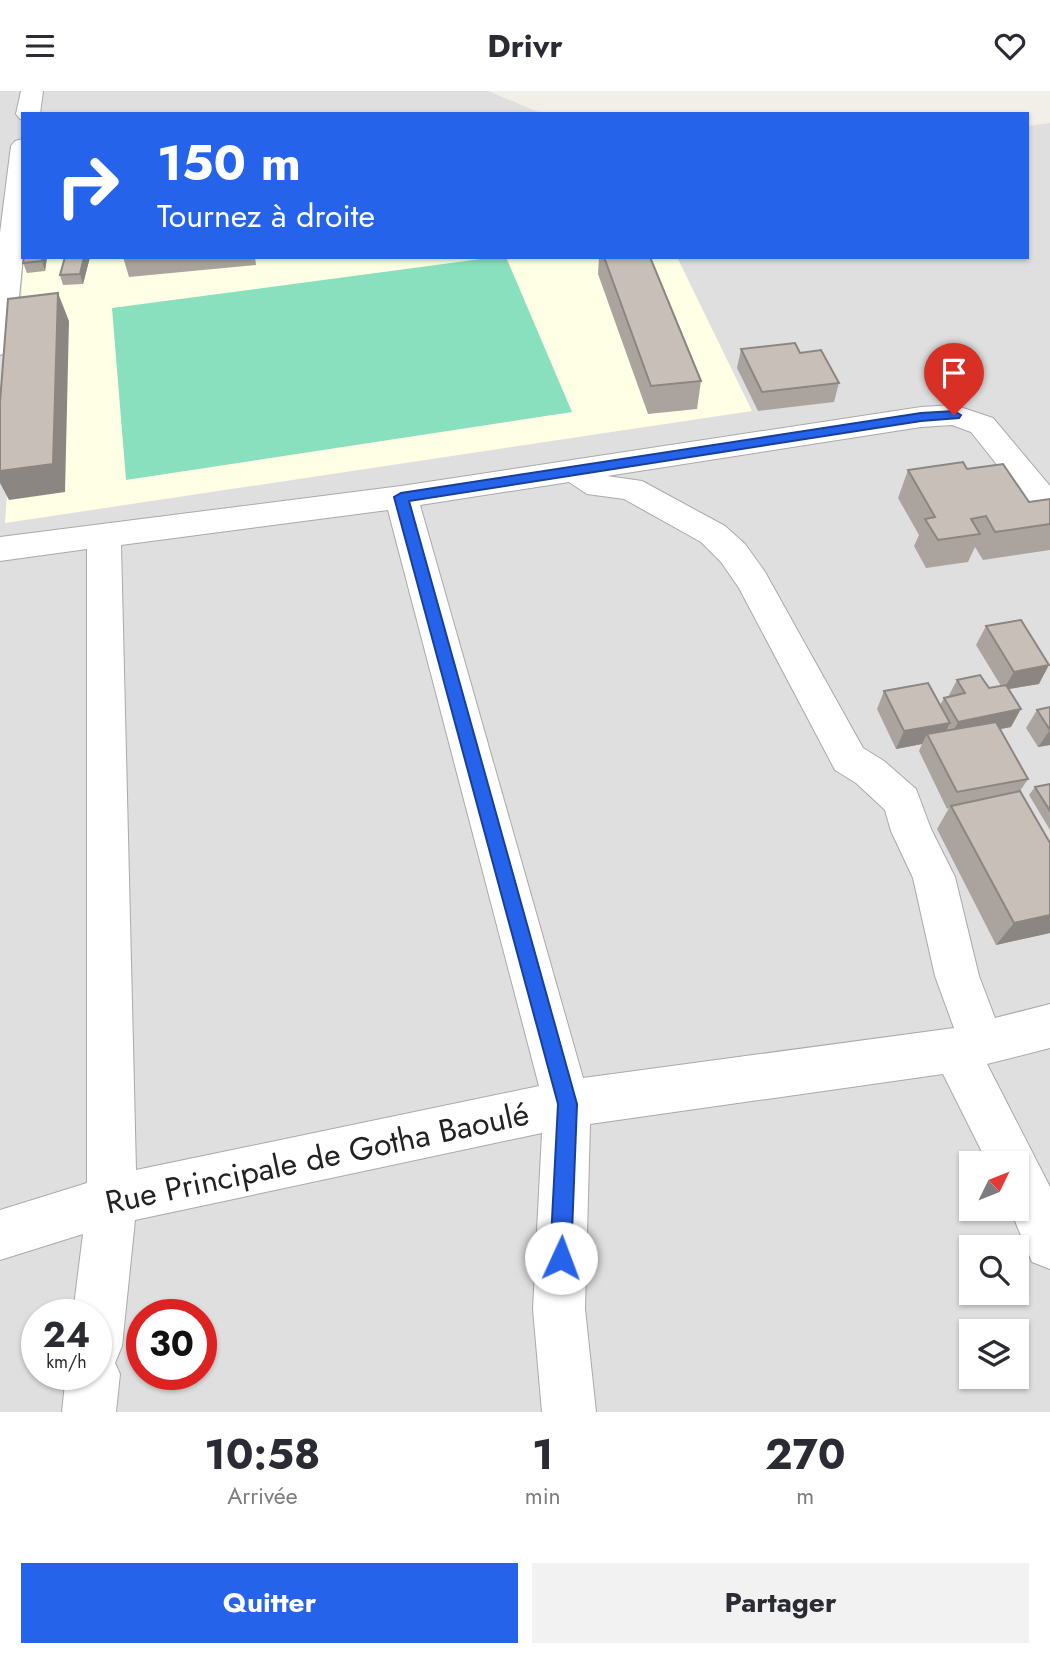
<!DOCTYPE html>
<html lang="fr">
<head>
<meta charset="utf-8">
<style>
  body { margin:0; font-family:Jost,sans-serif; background:#f2f2f3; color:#2b2b33; height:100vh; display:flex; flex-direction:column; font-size:26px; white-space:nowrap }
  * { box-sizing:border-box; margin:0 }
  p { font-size:23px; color:#7c7c81 }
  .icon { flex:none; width:38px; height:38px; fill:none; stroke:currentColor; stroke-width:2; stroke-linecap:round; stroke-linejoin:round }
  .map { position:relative; height:1321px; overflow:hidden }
  .details { display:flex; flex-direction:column; background:#fff; flex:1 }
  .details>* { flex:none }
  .top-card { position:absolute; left:21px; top:21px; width:1008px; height:147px; border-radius:0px; box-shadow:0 2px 5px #0004; background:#2563eb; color:#fff; overflow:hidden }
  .needle { width:46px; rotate:47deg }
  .tools { position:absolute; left:959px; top:1060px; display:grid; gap:14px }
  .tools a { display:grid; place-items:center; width:70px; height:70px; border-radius:0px; background:#fff; box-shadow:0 2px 5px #0004; font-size:35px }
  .speed { position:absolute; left:21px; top:1208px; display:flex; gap:14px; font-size:35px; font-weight:700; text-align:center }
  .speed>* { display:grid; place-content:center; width:91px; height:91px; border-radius:50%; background:#fff; box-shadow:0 2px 5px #0004; line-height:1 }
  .speed small { font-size:18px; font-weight:400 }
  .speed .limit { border:10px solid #d22; background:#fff; color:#111 }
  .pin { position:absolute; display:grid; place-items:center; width:60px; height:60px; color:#fff; margin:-72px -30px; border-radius:50% 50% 50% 0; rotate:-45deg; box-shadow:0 0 7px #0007 }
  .pin .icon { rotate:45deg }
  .me { position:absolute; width:77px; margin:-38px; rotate:2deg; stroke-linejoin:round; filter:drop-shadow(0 0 5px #0008) }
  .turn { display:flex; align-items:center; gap:24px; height:147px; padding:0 21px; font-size:32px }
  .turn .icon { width:91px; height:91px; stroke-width:2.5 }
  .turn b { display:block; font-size:49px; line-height:60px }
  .eta { display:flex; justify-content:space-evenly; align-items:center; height:119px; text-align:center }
  .eta b { font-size:42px; font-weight:700; line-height:49px }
  .button { display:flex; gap:14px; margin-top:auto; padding:14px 21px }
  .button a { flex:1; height:80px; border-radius:0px; background:#2563eb; color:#fff; font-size:28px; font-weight:700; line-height:80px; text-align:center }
  .button a+a { background:#f2f2f3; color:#2b2b33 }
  header { display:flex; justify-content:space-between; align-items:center; height:91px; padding:0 21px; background:#fff; font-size:32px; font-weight:700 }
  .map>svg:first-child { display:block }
  .residential { fill:#e0dfdf; fill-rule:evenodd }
  .education { fill:#ffffe5 }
  .pitch { fill:#88e0be }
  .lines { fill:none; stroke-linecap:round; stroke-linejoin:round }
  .minor-casing { stroke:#a9a9a9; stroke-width:2 }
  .minor { fill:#fff; fill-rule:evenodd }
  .wall { fill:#aba49e }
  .shaded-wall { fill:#8b8681 }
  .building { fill:#c7bfb8; stroke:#8b8681; stroke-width:2 }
  .route { fill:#2563eb; stroke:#184099; stroke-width:2 }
  .labels { text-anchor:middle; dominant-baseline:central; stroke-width:5; stroke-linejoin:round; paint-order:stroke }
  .near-street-label { font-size:32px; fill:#222; stroke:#fff }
</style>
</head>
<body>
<header><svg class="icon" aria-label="menu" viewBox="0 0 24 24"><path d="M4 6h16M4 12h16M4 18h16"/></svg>Drivr<svg class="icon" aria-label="heart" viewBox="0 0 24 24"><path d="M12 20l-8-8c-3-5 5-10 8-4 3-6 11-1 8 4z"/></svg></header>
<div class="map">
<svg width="1050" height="1321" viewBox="0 0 1050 1321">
  <rect width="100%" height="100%" fill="#f2efe9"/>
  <path class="residential" d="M0 0H488L543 23H23V166H1027V35L1050 32V1321H0ZM971 1073H1017V1118H971ZM971 1157H1017V1202H971ZM37 1223H96V1283H37ZM142 1223H201V1283H142ZM971 1241H1017V1286H971Z"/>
  <path class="education" d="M24 166H677L752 320 5 432Z"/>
  <path class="pitch" d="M496 166H506L572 321 126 389 112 217Z"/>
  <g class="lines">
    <g class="minor-casing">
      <path id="minor" d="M21 0H43L40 23H23V29L20 28 16 23Z
        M23 48V166L14 255 10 261 0 264V142L11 55 15 50Z
        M954 314 993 327 1050 395V428L1038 425 971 341 952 334 921 336 607 385 642 390 725 435 745 453 765 481 863 657 884 670 916 698 931 738 955 786 979 885 995 927 1050 913V957L987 973 1050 1096V1178L1032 1171 1010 1118H1017V1073H988L943 983 590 1033 585 1218 596 1321H542L533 1218 542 1042 135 1129 122 1255 115 1272 120 1283 116 1321H62L66 1283H96V1223H73L83 1143 0 1169V1119L87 1092V458L0 470V446L401 395 921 316ZM569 391 587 403 624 408 701 451 721 471 739 497 835 679 856 692 885 719 891 740 913 787 935 885 954 937 583 987 420 414ZM388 419 539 995 136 1079 121 454Z"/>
    </g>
    <use href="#minor" class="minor"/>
  </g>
  <path class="wall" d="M24 166H47L45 180 27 182 23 172Z
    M65 166H90L83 193 63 194 60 184Z
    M123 166H255L256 174 129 186Z
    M599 166H650L701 290 697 318 648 323 598 183Z
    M741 258 800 262 839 292 834 311 758 320 737 277Z
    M967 378 1029 411 1050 408V459L983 469 975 456 968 471 926 477 914 455 919 444 898 407 908 379Z
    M986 535 1039 593 1009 598 1011 636 1000 638 1028 688 1020 700 1050 752V842L996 854 937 738 949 717 947 718 919 660 922 653 896 658 877 618 884 600 940 614 944 607 948 606 957 589 989 597 1001 595 976 554Z
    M1050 616V654L1038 656 1026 637 1037 619Z
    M1050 693V739L1029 704 1035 696Z"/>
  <path class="shaded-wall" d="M42 166 47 167 45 180 42 170Z
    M84 166H90L83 193 80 183Z
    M58 202 69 230 65 401 9 409 0 392V380Z
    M1049 574 1039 593 1003 599 1014 581Z
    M1021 618 1011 636 949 648 958 631Z
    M950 632 941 650 927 643 922 653 896 658 904 640Z
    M1050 639V654L1038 656Z
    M1050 824V842L996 854 1014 832Z"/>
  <path class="building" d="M24 166H42V170L23 172Z
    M65 166H84L80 183 60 184Z
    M604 166H650L701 290 651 295Z
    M58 202 53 373 0 380V311L8 208Z
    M795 252 800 262 821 259 839 292 762 301 741 258Z
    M963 371 967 378 1003 373 1029 411 1050 408V433L995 441 986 425 971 428 980 443 938 449 925 428 935 426 908 379Z
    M1021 529 1049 574 1014 581 986 535Z
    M980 584 989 597 1006 594 1021 618 958 631 944 607 965 602 957 589Z
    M928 592 950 632 904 640 884 600Z
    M1050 616V639L1037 619Z
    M996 631 1028 688 957 701 927 643Z
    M1050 693V720L1035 696Z
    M1020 700 1050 752V824L1014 832 951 715Z"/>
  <path class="route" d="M954 320 961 324 959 327 921 330 409 410 577 1013 571 1167 568 1174 561 1177 553 1174 550 1167 558 1013 394 406 401 402 921 322Z"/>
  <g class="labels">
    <g class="near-street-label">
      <text transform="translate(317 1067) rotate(-12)">Rue Principale de Gotha Baoulé</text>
    </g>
  </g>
</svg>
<div class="tools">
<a><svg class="needle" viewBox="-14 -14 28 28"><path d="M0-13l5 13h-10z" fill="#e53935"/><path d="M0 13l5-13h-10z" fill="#7c7c81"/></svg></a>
<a><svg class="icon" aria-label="search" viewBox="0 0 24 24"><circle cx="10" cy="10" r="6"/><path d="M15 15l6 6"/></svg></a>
<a><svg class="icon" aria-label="layers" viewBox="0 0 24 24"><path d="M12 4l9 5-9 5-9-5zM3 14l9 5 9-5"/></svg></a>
</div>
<div class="speed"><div>24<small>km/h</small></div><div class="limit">30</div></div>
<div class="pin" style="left:954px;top:324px;background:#d93025"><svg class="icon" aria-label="arrive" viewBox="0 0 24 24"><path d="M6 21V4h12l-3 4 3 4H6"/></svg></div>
<svg class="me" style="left:561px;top:1167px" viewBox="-20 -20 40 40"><circle r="19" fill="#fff"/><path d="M0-13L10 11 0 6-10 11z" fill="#2563eb"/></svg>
<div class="top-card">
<div class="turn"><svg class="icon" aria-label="right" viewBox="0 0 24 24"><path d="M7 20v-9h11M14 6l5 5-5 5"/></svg><div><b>150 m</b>Tournez à droite</div></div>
</div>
</div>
<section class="details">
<div class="eta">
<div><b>10:58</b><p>Arrivée</p></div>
<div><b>1</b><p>min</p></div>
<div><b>270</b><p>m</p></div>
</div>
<div class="button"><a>Quitter</a><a>Partager</a></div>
</section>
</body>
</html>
